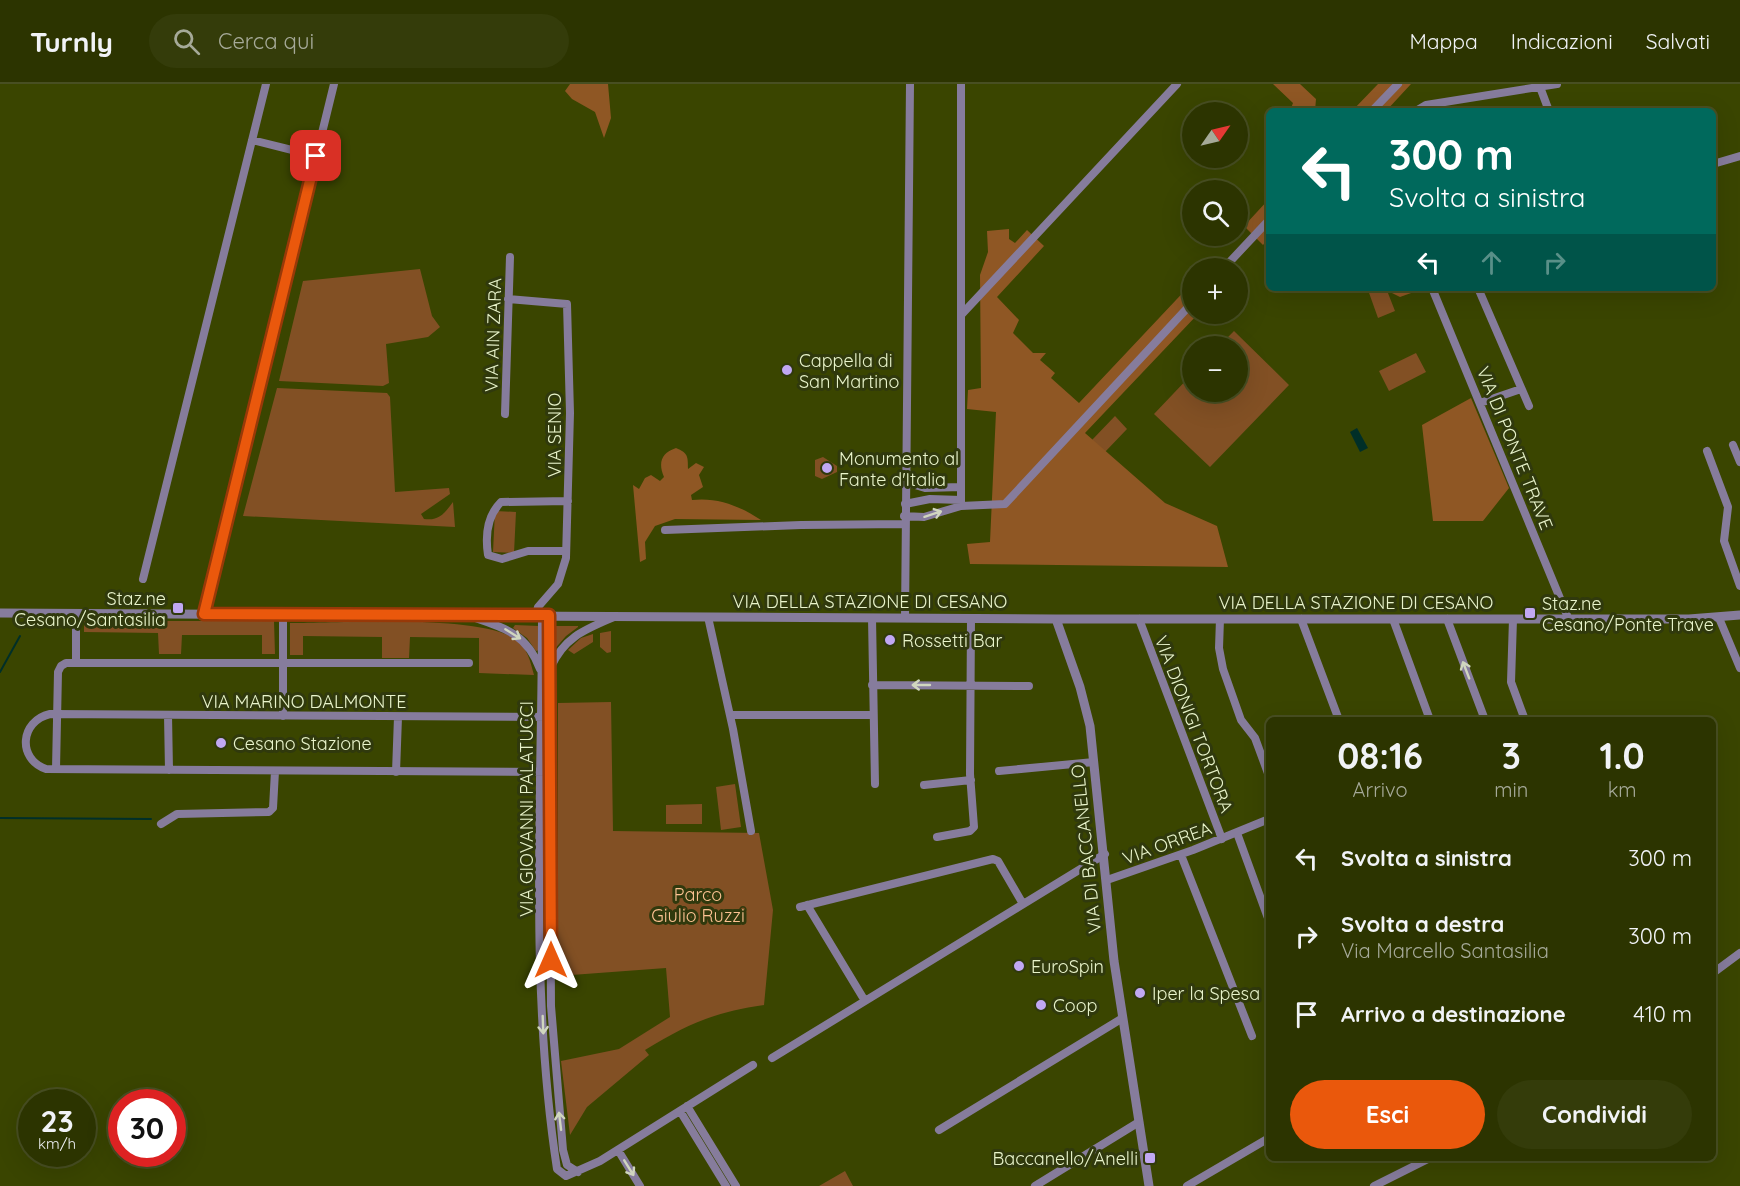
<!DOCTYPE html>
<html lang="it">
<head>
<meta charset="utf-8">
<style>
  body { margin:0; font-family:Quicksand,sans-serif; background:#343c0a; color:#f1f3f6; height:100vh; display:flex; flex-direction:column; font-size:22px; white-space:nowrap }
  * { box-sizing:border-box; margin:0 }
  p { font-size:20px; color:#a6aa99 }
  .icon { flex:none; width:33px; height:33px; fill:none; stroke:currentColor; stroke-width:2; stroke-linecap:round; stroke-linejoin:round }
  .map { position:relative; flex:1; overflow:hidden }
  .details { position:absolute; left:1266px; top:633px; width:450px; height:444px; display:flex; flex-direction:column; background:#2c3400; border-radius:9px; box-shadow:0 6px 24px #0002,0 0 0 2px #484f22 }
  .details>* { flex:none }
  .hud { position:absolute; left:1266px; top:24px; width:450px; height:183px; border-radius:9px; box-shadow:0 6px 24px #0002,0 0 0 2px #484f22; background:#00695c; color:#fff; overflow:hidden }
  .needle { width:39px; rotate:56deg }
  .fabs { position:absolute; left:1182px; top:18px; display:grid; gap:12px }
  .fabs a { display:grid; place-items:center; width:66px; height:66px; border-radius:50%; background:#2c3400; box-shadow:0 6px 24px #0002,0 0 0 2px #484f22; font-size:30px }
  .speed { position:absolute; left:18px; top:1005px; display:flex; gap:12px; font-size:30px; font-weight:700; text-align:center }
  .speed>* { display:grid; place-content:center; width:78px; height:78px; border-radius:50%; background:#2c3400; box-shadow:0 6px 24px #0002,0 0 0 2px #484f22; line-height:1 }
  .speed small { font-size:15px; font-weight:400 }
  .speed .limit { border:9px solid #d22; background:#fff; color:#111 }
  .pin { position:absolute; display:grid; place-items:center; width:51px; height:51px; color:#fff; margin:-26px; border-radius:12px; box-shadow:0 3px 9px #0006 }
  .me { position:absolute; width:66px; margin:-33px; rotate:0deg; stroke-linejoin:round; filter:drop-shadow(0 0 4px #0008) }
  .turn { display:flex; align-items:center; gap:21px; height:126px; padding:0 24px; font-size:27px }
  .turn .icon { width:78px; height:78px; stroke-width:2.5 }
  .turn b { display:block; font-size:42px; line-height:51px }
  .lanes { display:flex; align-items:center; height:57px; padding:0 24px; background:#0003; justify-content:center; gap:30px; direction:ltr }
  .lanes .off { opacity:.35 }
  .eta { display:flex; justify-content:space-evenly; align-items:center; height:102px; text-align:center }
  .eta b { font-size:36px; font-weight:800; line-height:42px }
  .primary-button { display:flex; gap:12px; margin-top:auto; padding:12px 24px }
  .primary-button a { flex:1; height:69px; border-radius:36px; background:#ea580c; color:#fff; font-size:24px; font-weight:800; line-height:69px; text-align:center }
  .primary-button a+a { background:#343c0a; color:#f1f3f6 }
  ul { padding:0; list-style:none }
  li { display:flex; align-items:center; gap:18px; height:78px; padding:0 24px }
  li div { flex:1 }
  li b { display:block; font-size:22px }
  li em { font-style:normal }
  header { display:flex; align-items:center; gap:36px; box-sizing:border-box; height:84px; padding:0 30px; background:#2c3400; border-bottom:2px solid #484f22 }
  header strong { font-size:28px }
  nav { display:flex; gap:33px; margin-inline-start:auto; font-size:21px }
  .search { width:420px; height:54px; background:#343c0a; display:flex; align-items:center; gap:15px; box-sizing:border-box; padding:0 21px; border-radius:33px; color:#a6aa99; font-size:22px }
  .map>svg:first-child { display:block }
  .green { fill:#825024 }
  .forest { fill:#8f5724 }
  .water { fill:#002f28 }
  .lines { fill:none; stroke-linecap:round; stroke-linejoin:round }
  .stream { stroke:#002f28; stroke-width:2 }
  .minor { stroke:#867c9c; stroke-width:8 }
  .tertiary { stroke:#867c9c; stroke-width:9 }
  .oneway { stroke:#d0d6bf }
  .route-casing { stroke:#983908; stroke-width:15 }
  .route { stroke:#ea580c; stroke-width:10 }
  .poi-dot { fill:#c1a8f3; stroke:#30390d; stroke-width:2 }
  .labels { text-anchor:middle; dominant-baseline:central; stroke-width:6; stroke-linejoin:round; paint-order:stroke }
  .street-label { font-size:18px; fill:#e9f4cb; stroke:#30390d }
  .poi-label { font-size:18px; fill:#e9f4cb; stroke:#30390d; text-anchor:start }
  .park-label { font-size:18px; fill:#fdc292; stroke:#30390d }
</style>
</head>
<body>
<header>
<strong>Turnly</strong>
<div class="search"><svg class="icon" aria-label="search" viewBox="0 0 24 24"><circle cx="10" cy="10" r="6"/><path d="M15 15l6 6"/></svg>Cerca qui</div>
<nav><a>Mappa</a><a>Indicazioni</a><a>Salvati</a></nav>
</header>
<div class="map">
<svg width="1740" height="1102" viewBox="0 0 1740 1102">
  <rect width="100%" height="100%" fill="#3a4500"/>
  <path class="green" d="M420 185 432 232 440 243 428 253 386 260 389 299 383 302 279 297 303 197Z
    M1373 204H1386L1395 227 1378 234 1368 206Z
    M1234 247 1289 301 1210 383 1154 330 1192 290V308H1238V262H1219Z
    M1416 269 1426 288 1389 307 1379 287Z
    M277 304 387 309 390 313 395 408 449 404 450 410 421 430 424 435C439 437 444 430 453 418L455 443 243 432Z
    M1115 332 1127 345 1105 368 1092 356Z
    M823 373 837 382V388L822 395 815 392V376Z
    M495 427 516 428 514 469 493 468Z
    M84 537H274L275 570H262V551H182L181 570H159L158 549 84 548Z
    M290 539C339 539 479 530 515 555 528 564 530 577 534 591L479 589V554L410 553 409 574H382V553L303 552V571H290Z
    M515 541 539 542V566L536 567 527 554 513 544Z
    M552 542H578V543L566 552 553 567Z
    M611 547V568L607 569 600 563V549Z
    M593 550V558L574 570 568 566 581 554Z
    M611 618 613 747 759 749 773 826 764 921C714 928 688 940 645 966L649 971 587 1023 570 1051 561 977 619 965 670 933 666 884 558 892V619Z
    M735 700 741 743 721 746 716 703Z
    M702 720V740H666V721Z
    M845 1087 853 1102H819Z"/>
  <path class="forest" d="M570 0H608L611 34 604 54 595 28 572 15 565 7Z
    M1273 0H1300L1316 15 1315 27H1290L1293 19Z
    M1378 0H1411L1386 27H1352Z
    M1269 115V154L1263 161 1244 142Z
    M1009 145V155L1015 159 1027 146 1044 162 997 213 1019 236 1013 249 1033 269H1046L1040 276 1055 289 1051 294 1079 319 1192 199V230H1198L1085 349 1165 419 1217 442 1228 483 970 480 967 460 990 458 996 328 967 325 968 306 981 304 980 191 988 168 987 147Z
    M1382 204H1425L1400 213Z
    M1471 314 1509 404 1483 437H1433L1422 341Z
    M676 364C688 369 688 372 688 385L696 379 704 383 699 391 703 403 691 411 692 416C717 413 740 422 761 436L675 435 655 442 645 458 646 475 640 478 633 401 639 405 645 394 651 391 660 397 664 393C658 379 661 369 676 364Z"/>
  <path class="water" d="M1357 344 1368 364 1360 368 1350 348Z"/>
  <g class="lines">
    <path class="stream" d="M0 588 20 552
      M0 734 151 735"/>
    <path class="minor" d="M1540 3 1549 27
      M1372 27 1398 0
      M1416 27 1426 21 1557 0
      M252 56 316 72
      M1713 80 1740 72
      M1224 184 1269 136
      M1432 204 1569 536
      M1478 204 1529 322
      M508 215 567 220 570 329 566 474 558 500 538 523 536 531
      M962 230 1177 0
      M1480 319 1521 305
      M505 330 510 173
      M1733 361 1740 378
      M1707 367 1728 423 1724 457 1740 502
      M905 398 925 404 961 403
      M905 420 930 415 961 416
      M961 422V0
      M904 432 924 433 961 422 1005 420 1192 219
      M665 446 801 441 904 440
      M566 467H528L502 475 488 471C485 451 487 432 501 418L568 417
      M143 495 266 0
      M204 530 334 0
      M542 531C542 715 529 903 557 1085L566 1092 600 1077 753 981
      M549 531 551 922 563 1066 567 1081 578 1088
      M472 533C505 544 527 550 540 585
      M708 533 733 645 751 747
      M872 534 875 700
      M905 534 910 0
      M1719 534 1740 584
      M1139 535 1222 755
      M1220 535 1219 564 1223 585 1241 636 1255 654 1269 692
      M1301 535 1339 636
      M1393 535 1430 636
      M1447 535 1485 636
      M1513 535 1511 598 1525 636
      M76 578V529
      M551 583C564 553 586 545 614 533
      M872 601 1029 602
      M168 631 169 686
      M730 631H872
      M283 632V530
      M551 633 50 630C20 637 17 675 46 685L551 688
      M56 685 58 588 61 582 66 579H469
      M999 687 1094 678
      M396 688 398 633
      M924 701 971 696
      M161 740 177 730 269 728 273 724 275 687
      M1237 749 1269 837
      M937 753 970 747 974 743 970 690 971 534
      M1181 771 1252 952
      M1107 796 1193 766 1269 735
      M807 821 865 917
      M800 823 993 775 998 777 1023 820
      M1713 889 1740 869
      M772 974 1105 770
      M687 1022 736 1102
      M680 1027 726 1102
      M939 1046 1121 935
      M618 1066 640 1102
      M1035 1102 1139 1038
      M1187 1102 1269 1054
      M1374 1102 1430 1074"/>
    <path class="tertiary" d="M0 529 1056 535H1689L1740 531
      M1056 535 1080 603 1090 642 1114 877 1149 1102"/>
  </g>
  <defs><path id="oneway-shaft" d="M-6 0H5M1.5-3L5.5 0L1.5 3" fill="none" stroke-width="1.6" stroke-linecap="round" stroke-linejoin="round" transform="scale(1.5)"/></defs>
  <g class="oneway">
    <use href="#oneway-shaft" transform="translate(933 430) rotate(-18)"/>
    <use href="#oneway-shaft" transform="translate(513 550) rotate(32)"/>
    <use href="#oneway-shaft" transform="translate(1466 586) rotate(-111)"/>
    <use href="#oneway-shaft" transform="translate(921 601) rotate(-180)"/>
    <use href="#oneway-shaft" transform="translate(543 941) rotate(88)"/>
    <use href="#oneway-shaft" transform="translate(560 1037) rotate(-97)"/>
    <use href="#oneway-shaft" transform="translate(629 1084) rotate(58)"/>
  </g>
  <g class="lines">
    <g class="route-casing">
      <path id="route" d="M316 72 204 530 549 531 551 876"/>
    </g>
    <use href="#route" class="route"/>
  </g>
  <g class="poi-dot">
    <circle cx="787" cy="286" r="6"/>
    <circle cx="827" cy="384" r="6"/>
    <rect x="172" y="518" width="12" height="12" rx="3"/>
    <rect x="1524" y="523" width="12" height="12" rx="3"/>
    <circle cx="890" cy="556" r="6"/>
    <circle cx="221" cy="659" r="6"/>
    <circle cx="1019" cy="882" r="6"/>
    <circle cx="1140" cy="909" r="6"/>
    <circle cx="1041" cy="921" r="6"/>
    <rect x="1144" y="1068" width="12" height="12" rx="3"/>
  </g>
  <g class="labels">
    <g class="street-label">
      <text transform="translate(493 251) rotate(-88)">VIA AIN ZARA</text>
      <text transform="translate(554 351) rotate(-90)">VIA SENIO</text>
      <text transform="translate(1515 364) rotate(68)">VIA DI PONTE TRAVE</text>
      <text x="870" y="517">VIA DELLA STAZIONE DI CESANO</text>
      <text x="1356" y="518">VIA DELLA STAZIONE DI CESANO</text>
      <text x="304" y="617">VIA MARINO DALMONTE</text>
      <text transform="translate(1194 640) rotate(69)">VIA DIONIGI TORTORA</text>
      <text transform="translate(526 725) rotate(-90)">VIA GIOVANNI PALATUCCI</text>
      <text transform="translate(1167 759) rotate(-20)">VIA ORREA</text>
      <text transform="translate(1086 765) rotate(-96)">VIA DI BACCANELLO</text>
    </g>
    <g class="poi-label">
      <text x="799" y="276">Cappella di<tspan x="799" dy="21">San Martino</tspan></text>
      <text x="839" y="374">Monumento al<tspan x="839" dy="21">Fante d'Italia</tspan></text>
      <text x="166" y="514" text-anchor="end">Staz.ne<tspan x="166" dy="21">Cesano/Santasilia</tspan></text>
      <text x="1542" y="519">Staz.ne<tspan x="1542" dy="21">Cesano/Ponte Trave</tspan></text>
      <text x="902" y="556">Rossetti Bar</text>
      <text x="233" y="659">Cesano Stazione</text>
      <text x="1031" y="882">EuroSpin</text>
      <text x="1152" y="909">Iper la Spesa</text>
      <text x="1053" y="921">Coop</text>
      <text x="1138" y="1074" text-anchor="end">Baccanello/Anelli</text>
    </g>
    <g class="park-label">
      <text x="698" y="810">Parco<tspan x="698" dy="21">Giulio Ruzzi</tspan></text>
    </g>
  </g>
</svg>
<div class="fabs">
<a><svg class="needle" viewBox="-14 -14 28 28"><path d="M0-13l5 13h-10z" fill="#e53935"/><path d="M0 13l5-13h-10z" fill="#a6aa99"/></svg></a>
<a><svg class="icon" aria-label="search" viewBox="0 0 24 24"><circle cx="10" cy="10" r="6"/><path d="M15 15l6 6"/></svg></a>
<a>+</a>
<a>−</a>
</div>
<div class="speed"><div>23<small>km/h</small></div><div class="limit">30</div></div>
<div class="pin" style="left:316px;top:72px;background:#d93025"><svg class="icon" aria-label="arrive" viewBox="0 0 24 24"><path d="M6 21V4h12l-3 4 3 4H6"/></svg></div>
<svg class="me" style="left:551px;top:876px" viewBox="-20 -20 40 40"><path d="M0-17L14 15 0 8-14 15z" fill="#ea580c" stroke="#fff" stroke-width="4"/></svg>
<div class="hud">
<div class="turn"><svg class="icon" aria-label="left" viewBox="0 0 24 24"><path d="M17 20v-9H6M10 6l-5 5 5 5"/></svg><div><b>300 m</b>Svolta a sinistra</div></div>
<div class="lanes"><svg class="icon" aria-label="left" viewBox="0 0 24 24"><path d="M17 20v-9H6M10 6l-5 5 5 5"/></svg><svg class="icon off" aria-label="ahead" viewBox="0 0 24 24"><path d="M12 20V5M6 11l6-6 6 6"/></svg><svg class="icon off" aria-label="right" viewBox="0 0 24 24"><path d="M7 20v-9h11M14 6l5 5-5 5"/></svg></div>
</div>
<section class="details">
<div class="eta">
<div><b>08:16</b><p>Arrivo</p></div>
<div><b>3</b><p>min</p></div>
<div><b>1.0</b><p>km</p></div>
</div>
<ul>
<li><svg class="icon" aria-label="left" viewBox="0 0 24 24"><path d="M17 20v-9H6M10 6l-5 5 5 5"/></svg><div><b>Svolta a sinistra</b></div><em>300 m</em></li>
<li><svg class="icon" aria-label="right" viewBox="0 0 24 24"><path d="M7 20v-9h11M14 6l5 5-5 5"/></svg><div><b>Svolta a destra</b><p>Via Marcello Santasilia</p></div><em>300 m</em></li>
<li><svg class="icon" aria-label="arrive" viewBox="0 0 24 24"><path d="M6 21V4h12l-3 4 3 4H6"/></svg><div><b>Arrivo a destinazione</b></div><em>410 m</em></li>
</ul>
<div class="primary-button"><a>Esci</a><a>Condividi</a></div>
</section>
</div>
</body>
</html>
